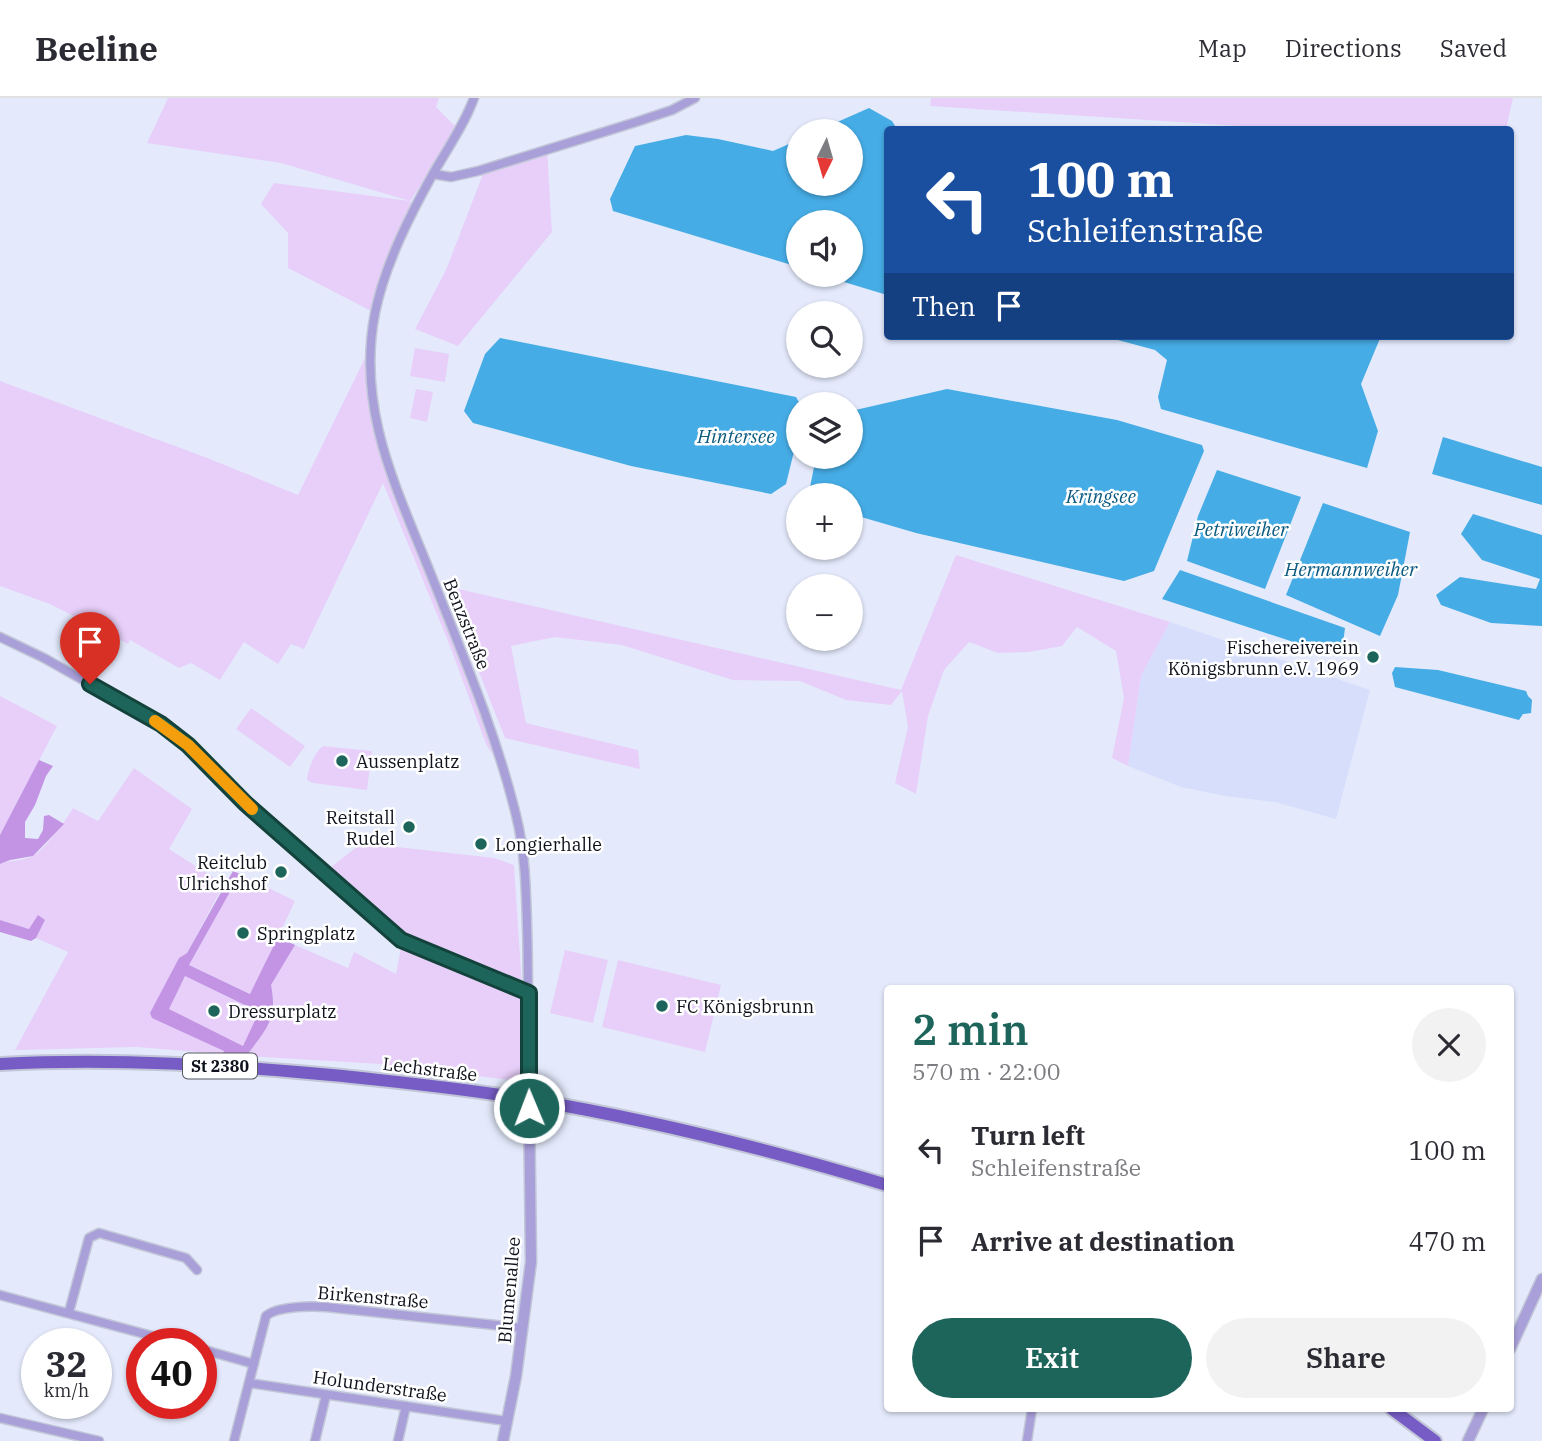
<!DOCTYPE html>
<html lang="en">
<head>
<meta charset="utf-8">
<style>
  body { margin:0; font-family:"IBM Plex Serif",serif; background:#f2f2f3; color:#2b2b33; height:100vh; display:flex; flex-direction:column; font-size:26px; white-space:nowrap }
  * { box-sizing:border-box; margin:0 }
  p { font-size:23px; color:#7c7c81 }
  .icon { flex:none; width:38px; height:38px; fill:none; stroke:currentColor; stroke-width:2; stroke-linecap:round; stroke-linejoin:round }
  .map { position:relative; flex:1; overflow:hidden }
  .side { position:absolute; left:884px; top:887px; width:630px; height:427px; display:flex; flex-direction:column; background:#fff; border-radius:7px; box-shadow:0 2px 5px #0004 }
  .side>* { flex:none }
  .banner { position:absolute; left:884px; top:28px; width:630px; height:214px; border-radius:7px; box-shadow:0 2px 5px #0004; background:#1a4fa0; color:#fff; overflow:hidden }
  .needle { width:46px; rotate:185deg }
  .buttons { position:absolute; left:786px; top:21px; display:grid; gap:14px }
  .buttons a { display:grid; place-items:center; width:77px; height:77px; border-radius:50%; background:#fff; box-shadow:0 2px 5px #0004; font-size:35px }
  .speed { position:absolute; left:21px; top:1230px; display:flex; gap:14px; font-size:35px; font-weight:700; text-align:center }
  .speed>* { display:grid; place-content:center; width:91px; height:91px; border-radius:50%; background:#fff; box-shadow:0 2px 5px #0004; line-height:1 }
  .speed small { font-size:18px; font-weight:400 }
  .speed .limit { border:10px solid #d22; background:#fff; color:#111 }
  .pin { position:absolute; display:grid; place-items:center; width:60px; height:60px; color:#fff; margin:-72px -30px; border-radius:50% 50% 50% 0; rotate:-45deg; box-shadow:0 0 7px #0007 }
  .pin .icon { rotate:45deg }
  .me { position:absolute; width:77px; margin:-38px; rotate:359deg; stroke-linejoin:round; filter:drop-shadow(0 0 5px #0008) }
  .turn { display:flex; align-items:center; gap:24px; height:147px; padding:0 28px; font-size:32px }
  .turn .icon { width:91px; height:91px; stroke-width:2.5 }
  .turn b { display:block; font-size:49px; line-height:60px }
  .then { display:flex; align-items:center; height:66px; padding:0 28px; background:#0003; gap:14px; font-size:26px }
  .round { display:grid; place-items:center; flex:none; width:74px; height:74px; border-radius:37px; background:#f2f2f3 }
  .summary { display:flex; align-items:center; justify-content:space-between; height:119px; padding:0 28px }
  h1 { font-size:42px; font-weight:600; line-height:52px; color:#1d655b }
  .button { display:flex; gap:14px; margin-top:auto; padding:14px 28px }
  .button a { flex:1; height:80px; border-radius:42px; background:#1d655b; color:#fff; font-size:28px; font-weight:600; line-height:80px; text-align:center }
  .button a+a { background:#f2f2f3; color:#2b2b33 }
  ul { padding:0; list-style:none }
  li { display:flex; align-items:center; gap:21px; height:91px; padding:0 28px }
  li div { flex:1 }
  li b { display:block; font-size:26px }
  li em { font-style:normal }
  header { display:flex; align-items:center; gap:42px; box-sizing:border-box; height:98px; padding:0 35px; background:#fff; border-bottom:2px solid #e1e1e2 }
  header strong { font-size:33px }
  nav { display:flex; gap:38px; margin-inline-start:auto; font-size:24px }
  .map>svg:first-child { display:block }
  .built { fill:#d6defc }
  .green { fill:#e7cff9 }
  .forest { fill:#c393e4; fill-rule:evenodd }
  .water { fill:#46ace5 }
  .lines { fill:none; stroke-linecap:round; stroke-linejoin:round }
  .minor-casing { stroke:#c2c7d8; stroke-width:11 }
  .tertiary-casing { stroke:#c2c7d8; stroke-width:13 }
  .primary-casing { stroke:#c2c7d8; stroke-width:16 }
  .minor { stroke:#a99fd9; stroke-width:8 }
  .tertiary { stroke:#a99fd9; stroke-width:10 }
  .primary { stroke:#765cc4; stroke-width:12 }
  .route-casing { stroke:#13423b; stroke-width:18 }
  .route { stroke:#1d655b; stroke-width:12 }
  .slow { stroke:#f59e0b; stroke-width:12 }
  .poi-dot { fill:#1d655b; stroke:#fff; stroke-width:2.5 }
  .labels { text-anchor:middle; dominant-baseline:central; stroke-width:5; stroke-linejoin:round; paint-order:stroke }
  .shield { fill:#fff; stroke:#575960; stroke-width:2 }
  .shield-label { font-size:16px; font-weight:bold; fill:#0f121c }
  .street-label { font-size:18px; fill:#0f121c; stroke:#fff }
  .poi-label { font-size:18px; fill:#0f121c; stroke:#fff; text-anchor:start }
  .water-label { font-size:19px; font-style:italic; fill:#0a5a80; stroke:#fff }
</style>
</head>
<body>
<header>
<strong>Beeline</strong>
<nav><a>Map</a><a>Directions</a><a>Saved</a></nav>
</header>
<div class="map">
<svg width="1542" height="1343" viewBox="0 0 1542 1343">
  <rect width="100%" height="100%" fill="#e4eafc"/>
  <path class="built" d="M1170 524 1370 592 1336 721 1275 704 1225 698 1181 689 1128 668 1141 578Z"/>
  <path class="green" d="M168 0H439L436 9 456 29 410 104 419 106 397 149 375 215 288 170V135L261 106 274 85 410 103 281 65 147 45Z
    M931 0H1513L1506 31H1287L930 8Z
    M547 51 552 134 458 248 415 231 446 172 485 71Z
    M415 250 449 256 445 284 410 278Z
    M371 252 380 343 494 636 497 663 486 646 450 548 383 385 304 551 291 546 278 566 244 544 220 582 191 565 179 570 130 542 128 546 50 506 0 488V283L210 361 298 397 365 260Z
    M416 291 433 294 427 324 410 320Z
    M956 457 1170 524 1141 578 1128 668 1112 660 1124 600 1116 553 1077 529 1062 548 1029 554 998 555 969 544 944 572 928 618 916 696 895 685 908 629 902 593 891 607 846 602 800 583 733 582 622 547 555 539 511 548 526 625 638 652 640 671 505 640 445 488 901 592Z
    M0 598 57 628 0 737Z
    M251 610 305 648 290 669 236 631Z
    M323 648 372 653 367 692 313 685 307 682C308 671 314 655 323 648Z
    M134 670 192 711 169 751 224 786 187 855 179 860 150 916 224 953 223 956 137 949 15 952 68 854 36 840 45 822 39 818 29 831 0 822V766C10 762 23 763 33 758 44 752 66 722 73 710L98 723Z
    M362 745 494 760 514 767 523 905 522 974 511 982 380 966 246 958C265 933 279 920 271 887L295 847 348 870 354 854 396 876 403 839 331 769Z
    M240 776 295 803 251 896 189 867Z
    M565 852 608 862 593 925 550 915Z
    M618 862 721 887 705 954 602 929Z
    M185 878 260 915 243 948 168 911Z"/>
  <path class="forest" d="M39 662 53 668 46 678 35 707 25 724V740L38 741 43 732 44 718 49 717 64 726 33 758 10 762 0 766V737Z
    M233 773 240 776 189 867 250 896 278 839 295 847 271 887C278 921 266 932 246 958L223 956 224 953 152 920 150 915 179 860 187 855ZM185 878 259 914 243 948 169 911Z
    M38 817 45 822 36 840 31 843 0 834V822L29 831Z"/>
  <path class="water" d="M869 10 892 23 897 31 887 32V197L821 177H850V124H798V169L613 113 610 101 635 48 686 37 718 41 773 53 798 42V86H850V33H817Z
    M1103 238H1381L1361 286 1378 333 1367 370 1161 311 1158 299 1167 262 1155 252Z
    M500 240 796 299 800 306H798V337L786 386 771 396 631 368 473 325 464 313 485 256Z
    M947 291 1117 322 1202 347 1204 353 1154 473 1124 483 916 435 851 416 850 397H815L810 389 816 359H850L851 313Z
    M1443 339 1542 369V407L1432 376Z
    M1217 372 1301 399 1265 491 1187 463 1198 418Z
    M1323 405 1410 434 1398 497 1380 538 1286 497Z
    M1473 416 1542 437V528L1491 525 1441 507 1436 497 1460 479 1536 491 1540 481 1482 462 1461 436Z
    M1180 472 1345 530 1343 546 1330 556 1162 501Z
    M1395 569 1438 572 1526 593 1528 598 1532 602 1531 615 1523 616 1519 622 1395 589 1392 575Z"/>
  <g class="lines">
    <g class="minor-casing">
      <path id="minor" d="M474 0C464 27 448 50 434 74 410 117 385 166 375 215 356 312 397 391 432 479 463 558 496 635 516 717 525 753 526 790 527 827 529 885 527 943 529 1001
        M433 76 451 79 478 73 636 24 672 12 695 0
        M0 539 44 560 161 626 188 647 245 705 273 727 401 842 440 860 529 895
        M0 1197 182 1246
        M69 1214 89 1140 99 1135 186 1160 197 1172
        M201 1251 254 1266
        M249 1285 506 1323
        M0 1320 99 1343
        M234 1343 266 1218C277 1208 311 1208 326 1209L523 1230
        M315 1343 326 1297
        M398 1343 406 1308
        M1027 1343 1032 1311"/>
    </g>
    <g class="tertiary-casing">
      <path id="tertiary" d="M1510 1251 1542 1181
        M503 1343 516 1278 531 1164 529 1001
        M1468 1343 1483 1311"/>
    </g>
    <g class="primary-casing">
      <path id="primary" d="M0 966C115 960 229 967 343 978 406 985 470 991 532 1002 652 1022 771 1052 887 1087
        M1392 1311 1435 1343"/>
    </g>
    <use href="#minor" class="minor"/>
    <use href="#tertiary" class="tertiary"/>
    <use href="#primary" class="primary"/>
  </g>
  <g class="lines">
    <g class="route-casing">
      <path id="route" d="M90 586 161 626 188 647 245 705 401 842 529 895V1010"/>
    </g>
    <use href="#route" class="route"/>
    <path class="slow" d="M155 623 188 647 252 711"/>
  </g>
  <g class="poi-dot">
    <circle cx="1373" cy="559" r="7"/>
    <circle cx="342" cy="663" r="7"/>
    <circle cx="409" cy="729" r="7"/>
    <circle cx="481" cy="746" r="7"/>
    <circle cx="281" cy="774" r="7"/>
    <circle cx="243" cy="835" r="7"/>
    <circle cx="662" cy="908" r="7"/>
    <circle cx="214" cy="913" r="7"/>
  </g>
  <g class="labels">
    <rect class="shield" x="183" y="955.5" width="74" height="25" rx="5"/>
    <g class="shield-label">
      <text x="220" y="968">St 2380</text>
    </g>
    <g class="street-label">
      <text transform="translate(467 526) rotate(68)">Benzstraße</text>
      <text transform="translate(430 971) rotate(7)">Lechstraße</text>
      <text transform="translate(509 1192) rotate(-85)">Blumenallee</text>
      <text transform="translate(373 1199) rotate(5)">Birkenstraße</text>
      <text transform="translate(380 1288) rotate(8)">Holunderstraße</text>
    </g>
    <g class="poi-label">
      <text x="1359" y="549" text-anchor="end">Fischereiverein<tspan x="1359" dy="21">Königsbrunn e.V. 1969</tspan></text>
      <text x="356" y="663">Aussenplatz</text>
      <text x="395" y="719" text-anchor="end">Reitstall<tspan x="395" dy="21">Rudel</tspan></text>
      <text x="495" y="746">Longierhalle</text>
      <text x="267" y="764" text-anchor="end">Reitclub<tspan x="267" dy="21">Ulrichshof</tspan></text>
      <text x="257" y="835">Springplatz</text>
      <text x="676" y="908">FC Königsbrunn</text>
      <text x="228" y="913">Dressurplatz</text>
    </g>
    <g class="water-label">
      <text x="736" y="338">Hintersee</text>
      <text x="1101" y="398">Kringsee</text>
      <text x="1241" y="431">Petriweiher</text>
      <text x="1351" y="471">Hermannweiher</text>
    </g>
  </g>
</svg>
<div class="buttons">
<a><svg class="needle" viewBox="-14 -14 28 28"><path d="M0-13l5 13h-10z" fill="#e53935"/><path d="M0 13l5-13h-10z" fill="#7c7c81"/></svg></a>
<a><svg class="icon" aria-label="sound" viewBox="0 0 24 24"><path d="M4 9h4l5-4v14l-5-4H4zM17 9q2 3 0 6"/></svg></a>
<a><svg class="icon" aria-label="search" viewBox="0 0 24 24"><circle cx="10" cy="10" r="6"/><path d="M15 15l6 6"/></svg></a>
<a><svg class="icon" aria-label="layers" viewBox="0 0 24 24"><path d="M12 4l9 5-9 5-9-5zM3 14l9 5 9-5"/></svg></a>
<a>+</a>
<a>−</a>
</div>
<div class="speed"><div>32<small>km/h</small></div><div class="limit">40</div></div>
<div class="pin" style="left:90px;top:586px;background:#d93025"><svg class="icon" aria-label="arrive" viewBox="0 0 24 24"><path d="M6 21V4h12l-3 4 3 4H6"/></svg></div>
<svg class="me" style="left:529px;top:1010px" viewBox="-20 -20 40 40"><circle r="17" fill="#1d655b" stroke="#fff" stroke-width="3"/><path d="M0-11L8 9 0 5-8 9z" fill="#fff"/></svg>
<div class="banner">
<div class="turn"><svg class="icon" aria-label="left" viewBox="0 0 24 24"><path d="M17 20v-9H6M10 6l-5 5 5 5"/></svg><div><b>100 m</b>Schleifenstraße</div></div>
<div class="then">Then<svg class="icon" aria-label="arrive" viewBox="0 0 24 24"><path d="M6 21V4h12l-3 4 3 4H6"/></svg></div>
</div>
<section class="side">
<div class="summary"><div><h1>2 min</h1><p>570 m · 22:00</p></div><a class="round"><svg class="icon" aria-label="close" viewBox="0 0 24 24"><path d="M6 6l12 12M18 6L6 18"/></svg></a></div>
<ul>
<li><svg class="icon" aria-label="left" viewBox="0 0 24 24"><path d="M17 20v-9H6M10 6l-5 5 5 5"/></svg><div><b>Turn left</b><p>Schleifenstraße</p></div><em>100 m</em></li>
<li><svg class="icon" aria-label="arrive" viewBox="0 0 24 24"><path d="M6 21V4h12l-3 4 3 4H6"/></svg><div><b>Arrive at destination</b></div><em>470 m</em></li>
</ul>
<div class="button"><a>Exit</a><a>Share</a></div>
</section>
</div>
</body>
</html>
